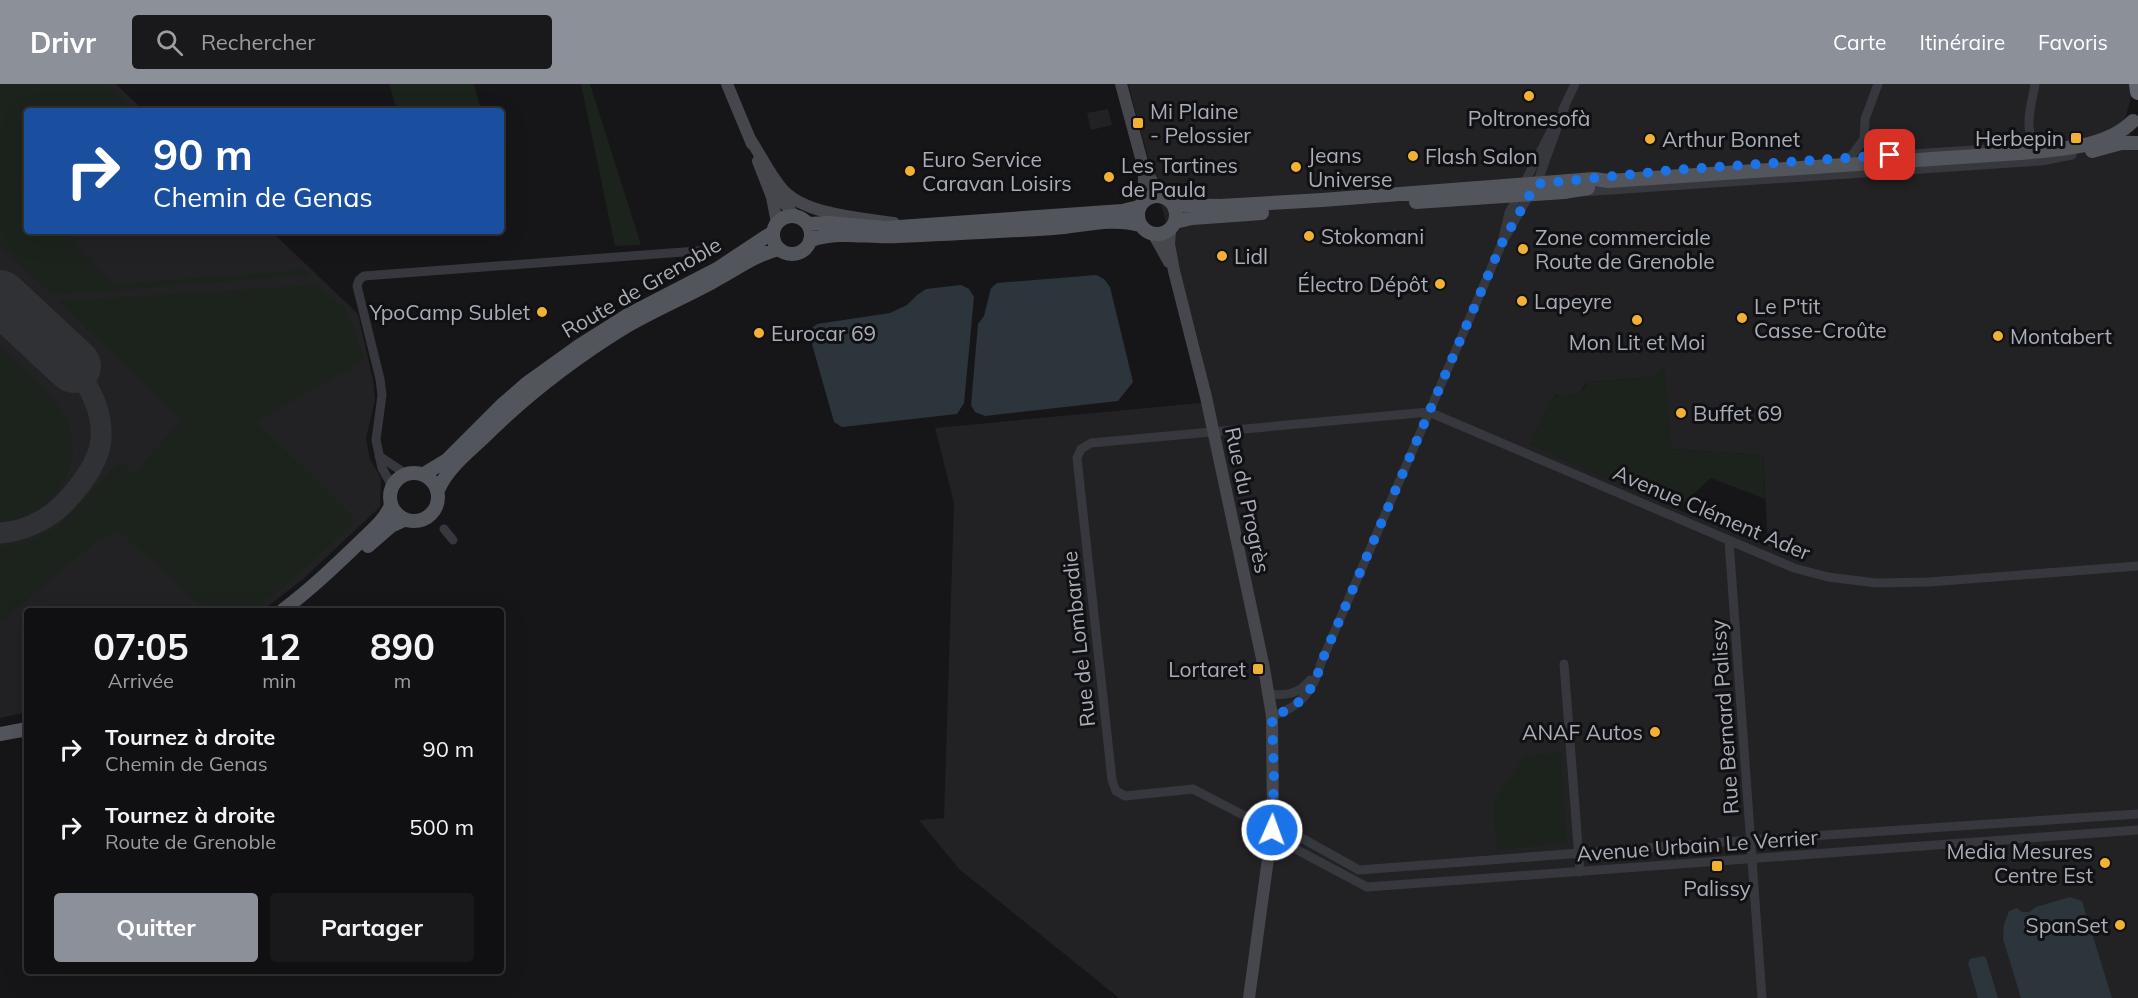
<!DOCTYPE html>
<html lang="fr">
<head>
<meta charset="utf-8">
<style>
  body { margin:0; font-family:Mulish,sans-serif; background:#19191b; color:#f1f3f6; height:100vh; display:flex; flex-direction:column; font-size:22px; white-space:nowrap }
  * { box-sizing:border-box; margin:0 }
  p { font-size:20px; color:#9c9d9f }
  .icon { flex:none; width:33px; height:33px; fill:none; stroke:currentColor; stroke-width:2; stroke-linecap:round; stroke-linejoin:round }
  .map { position:relative; flex:1; overflow:hidden }
  .sheet { position:absolute; left:24px; top:524px; width:480px; height:366px; display:flex; flex-direction:column; background:#101012; border-radius:6px; box-shadow:0 6px 24px #0002,0 0 0 2px #303032 }
  .sheet>* { flex:none }
  .banner { position:absolute; left:24px; top:24px; width:480px; height:126px; border-radius:6px; box-shadow:0 6px 24px #0002,0 0 0 2px #303032; background:#1a4fa0; color:#fff; overflow:hidden }
  .pin { position:absolute; display:grid; place-items:center; width:51px; height:51px; color:#fff; margin:-26px; border-radius:12px; box-shadow:0 3px 9px #0006 }
  .me { position:absolute; width:66px; margin:-33px; rotate:2deg; stroke-linejoin:round; filter:drop-shadow(0 0 4px #0008) }
  .turn { display:flex; align-items:center; gap:21px; height:126px; padding:0 30px; font-size:27px }
  .turn .icon { width:78px; height:78px; stroke-width:2.5 }
  .turn b { display:block; font-size:42px; line-height:51px }
  .eta { display:flex; justify-content:space-evenly; align-items:center; height:102px; text-align:center }
  .eta b { font-size:36px; font-weight:700; line-height:42px }
  .button { display:flex; gap:12px; margin-top:auto; padding:12px 30px }
  .button a { flex:1; height:69px; border-radius:6px; background:#8c9099; color:#fff; font-size:24px; font-weight:700; line-height:69px; text-align:center }
  .button a+a { background:#19191b; color:#f1f3f6 }
  ul { padding:0; list-style:none }
  li { display:flex; align-items:center; gap:18px; height:78px; padding:0 30px }
  li div { flex:1 }
  li b { display:block; font-size:22px }
  li em { font-style:normal }
  header { display:flex; align-items:center; gap:36px; box-sizing:border-box; height:84px; padding:0 30px; background:#8c9099; color:#fff }
  header strong { font-size:28px }
  nav { display:flex; gap:33px; margin-inline-start:auto; font-size:21px }
  .search { width:420px; height:54px; background:#19191b; display:flex; align-items:center; gap:15px; box-sizing:border-box; padding:0 21px; border-radius:6px; color:#9c9d9f; font-size:22px }
  .map>svg:first-child { display:block }
  .built { fill:#222225; fill-rule:evenodd }
  .green { fill:#1c231d }
  .water { fill:#2c353c }
  .lines { fill:none; stroke-linecap:round; stroke-linejoin:round }
  .taxiway { stroke:#303135; stroke-width:21 }
  .runway { stroke:#303135; stroke-width:54 }
  .street { stroke:#37383d; stroke-width:9 }
  .secondary { stroke:#45474d; stroke-width:12 }
  .primary { stroke:#53555c; stroke-width:14 }
  .highway { stroke:#63666e; stroke-width:16 }
  .route { stroke:#1a73e8; stroke-width:10; stroke-dasharray:0 18 }
  .poi-dot { fill:#f2b134; stroke:#111113; stroke-width:2 }
  .labels { text-anchor:middle; dominant-baseline:central; stroke-width:6; stroke-linejoin:round; paint-order:stroke }
  .poi-label { font-size:21px; fill:#a8adb8; stroke:#111113; text-anchor:start }
  .street-label { font-size:21px; fill:#a8adb8; stroke:#111113 }
</style>
</head>
<body>
<header>
<strong>Drivr</strong>
<div class="search"><svg class="icon" aria-label="search" viewBox="0 0 24 24"><circle cx="10" cy="10" r="6"/><path d="M15 15l6 6"/></svg>Rechercher</div>
<nav><a>Carte</a><a>Itinéraire</a><a>Favoris</a></nav>
</header>
<div class="map">
<svg width="2138" height="914" viewBox="0 0 2138 914">
  <rect width="100%" height="100%" fill="#161618"/>
  <path class="built" d="M0 0H116L144 27H27V147H271L358 230 373 296 375 316 366 354 370 376 381 394 380 423 302 496 263 526H27V628L0 634Z
    M1128 0H2130L2131 15 2124 37 2138 67V914H1119L959 785 919 736 944 734 954 419 935 344 1211 318 1200 263ZM1664 282 1671 365 1763 371 1768 462 1677 425 1530 360 1553 314 1557 311H1573L1580 308 1587 298 1655 293Z
    M1108 25 1112 41 1091 46 1087 29Z"/>
  <path class="green" d="M0 0H107L136 27H95L92 25 90 27H27V90L17 100 27 110V147H63L114 200 292 187 302 184 310 191 52 211 0 162Z
    M389 0H474L481 27H397Z
    M581 0H590L641 161 615 162Z
    M318 201 346 226 365 276 256 338 356 436 292 497 251 526H205L118 446 98 456 0 539V462C24 461 44 452 63 438L120 377 133 390 182 336 58 217Z
    M0 263C42 302 104 347 55 410 42 426 21 439 0 439Z
    M1665 281 1671 365 1763 371 1765 415 1711 394 1677 425 1530 360 1553 314C1566 305 1579 319 1587 298L1655 293Z
    M1561 669 1567 759 1497 766 1493 719 1525 671Z"/>
  <path class="water" d="M1096 191 1104 195 1110 203 1133 298 1118 317 985 332 975 328 971 321 978 240 984 232 991 204 997 199Z
    M961 201 969 205 974 213 964 319 957 330 842 343 834 338 810 253 811 245 817 240 890 229 907 221 917 211 926 205Z
    M2070 813 2082 817 2112 914H2021L2003 855 2004 840 2009 827 2017 824 2022 828H2029L2036 823Z
    M1983 872 1986 874 1998 914H1978L1968 879 1970 875Z"/>
  <g class="lines">
    <path class="taxiway" d="M0 449C16 448 30 443 44 435 67 422 100 381 101 354 103 326 89 303 74 282"/>
    <path class="runway" d="M0 213 74 282"/>
    <path class="street" d="M2035 0C2033 14 2023 45 2034 56 2038 61 2046 61 2052 62
      M1563 25 1575 0
      M1864 55 1865 35 1878 0
      M1882 72 2018 63
      M1850 74 1864 55 1874 72
      M1581 108 2041 77 2072 71
      M1502 158 1509 129 1552 45
      M379 372 406 390
      M392 402 382 384 376 356 382 311 380 295 357 202 359 196 364 192 710 166
      M444 445 453 456
      M1729 457 1762 914
      M1564 580 1580 788
      M1269 610C1286 612 1299 610 1310 596
      M1272 632C1299 624 1314 607 1321 579L1502 159 1539 94 1565 22
      M1273 738 1359 786 1751 756 2138 730
      M1272 746 1193 705 1125 712 1116 707 1112 696 1077 374 1081 365 1091 359 1429 328 1794 484 1828 493 1876 499 1929 498 2138 482
      M1271 752 1367 803 2138 746"/>
    <path class="secondary" d="M727 0 752 60
      M1121 0 1144 85V117
      M750 55C760 70 771 93 783 106 806 131 862 134 894 139
      M758 77 772 113 777 139
      M1145 86 1162 113
      M775 102 784 119 794 131
      M1170 146 1169 160 1174 187 1206 313 1264 584 1272 632 1273 738 1249 914
      M1154 151 1169 178"/>
    <path class="primary" d="M2092 67 2121 59H2138
      M1138 131a19 19 0 1 1 38 0a19 19 0 1 1-38 0Z
      M1416 118 1564 108 1588 104
      M1174 121 1220 122 1322 116 1594 95 1609 97 2020 69C2057 65 2105 65 2133 37
      M773 151a19 19 0 1 1 38 0a19 19 0 1 1-38 0Z
      M1175 138 1192 134 1262 129
      M808 140 829 139 885 144 1122 127 1139 123
      M811 156C841 146 867 154 898 152 950 150 1002 147 1054 144 1082 142 1112 133 1140 141
      M390 413a24 24 0 1 1 48 0a24 24 0 1 1-48 0Z
      M424 390 447 376 503 320 526 300 579 262 628 231 717 185 773 148
      M438 406C447 385 466 370 482 355 525 312 573 275 625 243 654 226 685 213 714 197 737 185 754 171 779 165
      M368 462 391 442 404 436
      M283 526C311 505 336 481 361 457 372 446 385 436 391 421
      M0 650 27 645"/>
    <path class="highway" d="M2137 0 2138 8"/>
  </g>
  <g class="lines">
    <path class="route" d="M1272 746 1274 695 1272 632C1299 624 1314 607 1321 579L1502 159 1536 100 1674 86 1890 71"/>
  </g>
  <g class="poi-dot">
    <circle cx="1529" cy="12" r="6"/>
    <rect x="1132" y="33" width="12" height="12" rx="3"/>
    <rect x="2070" y="48" width="12" height="12" rx="3"/>
    <circle cx="1650" cy="55" r="6"/>
    <circle cx="1413" cy="72" r="6"/>
    <circle cx="1296" cy="83" r="6"/>
    <circle cx="910" cy="87" r="6"/>
    <circle cx="1109" cy="93" r="6"/>
    <circle cx="1309" cy="152" r="6"/>
    <circle cx="1523" cy="165" r="6"/>
    <circle cx="1222" cy="172" r="6"/>
    <circle cx="1440" cy="200" r="6"/>
    <circle cx="1522" cy="217" r="6"/>
    <circle cx="542" cy="228" r="6"/>
    <circle cx="1742" cy="234" r="6"/>
    <circle cx="1637" cy="236" r="6"/>
    <circle cx="759" cy="249" r="6"/>
    <circle cx="1998" cy="252" r="6"/>
    <circle cx="1681" cy="329" r="6"/>
    <rect x="1252" y="579" width="12" height="12" rx="3"/>
    <circle cx="1655" cy="648" r="6"/>
    <circle cx="2105" cy="779" r="6"/>
    <rect x="1711" y="776" width="12" height="12" rx="3"/>
    <circle cx="2120" cy="841" r="6"/>
  </g>
  <g class="labels">
    <g class="poi-label">
      <text x="1150" y="27">Mi Plaine<tspan x="1150" dy="24">- Pelossier</tspan></text>
      <text x="1529" y="34" text-anchor="middle">Poltronesofà</text>
      <text x="2064" y="54" text-anchor="end">Herbepin</text>
      <text x="1662" y="55">Arthur Bonnet</text>
      <text x="1308" y="71">Jeans<tspan x="1308" dy="24">Universe</tspan></text>
      <text x="1425" y="72">Flash Salon</text>
      <text x="922" y="75">Euro Service<tspan x="922" dy="24">Caravan Loisirs</tspan></text>
      <text x="1121" y="81">Les Tartines<tspan x="1121" dy="24">de Paula</tspan></text>
      <text x="1321" y="152">Stokomani</text>
      <text x="1535" y="153">Zone commerciale<tspan x="1535" dy="24">Route de Grenoble</tspan></text>
      <text x="1234" y="172">Lidl</text>
      <text x="1428" y="200" text-anchor="end">Électro Dépôt</text>
      <text x="1534" y="217">Lapeyre</text>
      <text x="1754" y="222">Le P'tit<tspan x="1754" dy="24">Casse-Croûte</tspan></text>
      <text x="530" y="228" text-anchor="end">YpoCamp Sublet</text>
      <text x="771" y="249">Eurocar 69</text>
      <text x="2010" y="252">Montabert</text>
      <text x="1637" y="258" text-anchor="middle">Mon Lit et Moi</text>
      <text x="1693" y="329">Buffet 69</text>
      <text x="1246" y="585" text-anchor="end">Lortaret</text>
      <text x="1643" y="648" text-anchor="end">ANAF Autos</text>
      <text x="2093" y="767" text-anchor="end">Media Mesures<tspan x="2093" dy="24">Centre Est</tspan></text>
      <text x="1717" y="804" text-anchor="middle">Palissy</text>
      <text x="2108" y="841" text-anchor="end">SpanSet</text>
    </g>
    <g class="street-label">
      <text transform="translate(641 203) rotate(-30)">Route de Grenoble</text>
      <text transform="translate(1248 416) rotate(78)">Rue du Progrès</text>
      <text transform="translate(1712 428) rotate(23)">Avenue Clément Ader</text>
      <text transform="translate(1078 555) rotate(-96)">Rue de Lombardie</text>
      <text transform="translate(1724 633) rotate(-94)">Rue Bernard Palissy</text>
      <text transform="translate(1697 761) rotate(-4)">Avenue Urbain Le Verrier</text>
    </g>
  </g>
</svg>
<div class="pin" style="left:1890px;top:71px;background:#d93025"><svg class="icon" aria-label="arrive" viewBox="0 0 24 24"><path d="M6 21V4h12l-3 4 3 4H6"/></svg></div>
<svg class="me" style="left:1272px;top:746px" viewBox="-20 -20 40 40"><circle r="17" fill="#1a73e8" stroke="#fff" stroke-width="3"/><path d="M0-11L8 9 0 5-8 9z" fill="#fff"/></svg>
<div class="banner">
<div class="turn"><svg class="icon" aria-label="right" viewBox="0 0 24 24"><path d="M7 20v-9h11M14 6l5 5-5 5"/></svg><div><b>90 m</b>Chemin de Genas</div></div>
</div>
<section class="sheet">
<div class="eta">
<div><b>07:05</b><p>Arrivée</p></div>
<div><b>12</b><p>min</p></div>
<div><b>890</b><p>m</p></div>
</div>
<ul>
<li><svg class="icon" aria-label="right" viewBox="0 0 24 24"><path d="M7 20v-9h11M14 6l5 5-5 5"/></svg><div><b>Tournez à droite</b><p>Chemin de Genas</p></div><em>90 m</em></li>
<li><svg class="icon" aria-label="right" viewBox="0 0 24 24"><path d="M7 20v-9h11M14 6l5 5-5 5"/></svg><div><b>Tournez à droite</b><p>Route de Grenoble</p></div><em>500 m</em></li>
</ul>
<div class="button"><a>Quitter</a><a>Partager</a></div>
</section>
</div>
</body>
</html>
